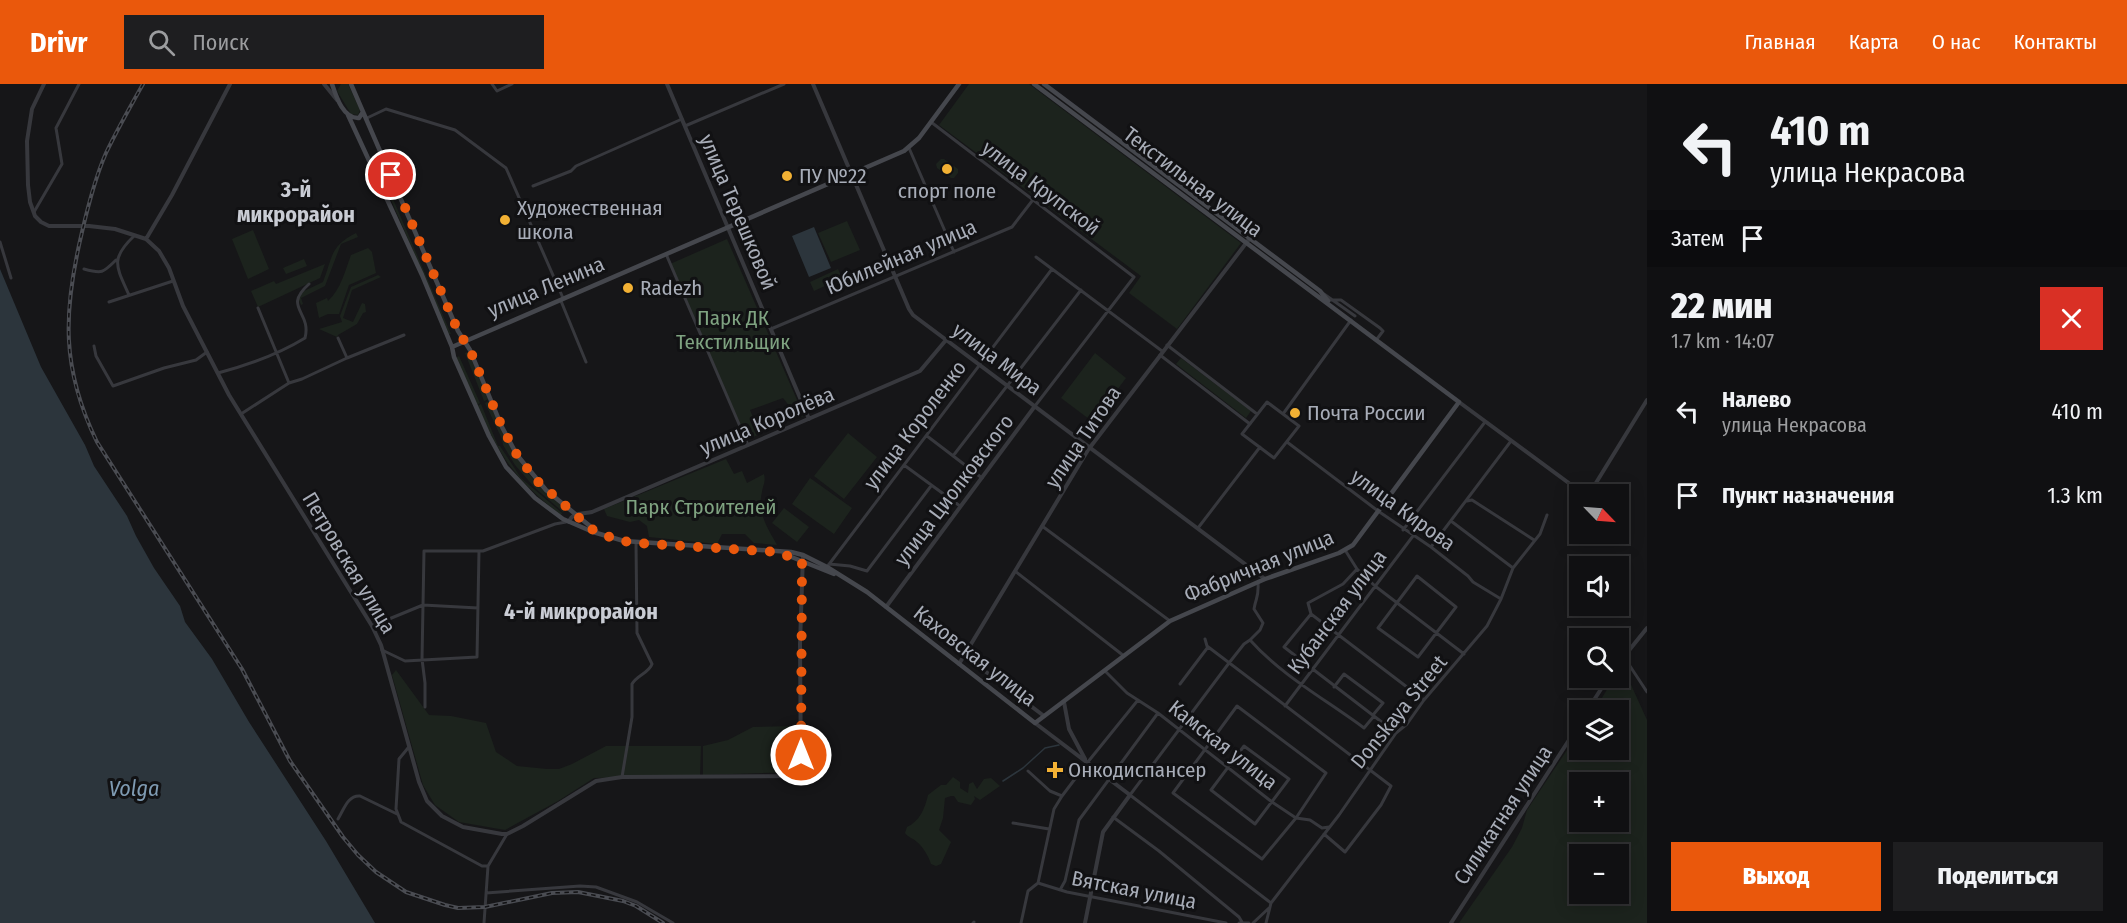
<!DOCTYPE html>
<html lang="ru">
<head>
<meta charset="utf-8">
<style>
  body { margin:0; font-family:"Fira Sans Condensed",sans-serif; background:#1e1e20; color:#f1f3f6; height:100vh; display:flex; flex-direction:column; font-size:22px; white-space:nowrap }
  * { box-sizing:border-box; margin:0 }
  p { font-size:20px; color:#9c9d9f }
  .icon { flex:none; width:33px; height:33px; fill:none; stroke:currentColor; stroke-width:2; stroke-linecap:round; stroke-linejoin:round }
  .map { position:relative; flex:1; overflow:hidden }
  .sheet { display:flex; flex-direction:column; background:#101012; width:480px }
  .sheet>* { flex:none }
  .guide { background:#101012; color:#f1f3f6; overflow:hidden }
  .needle { width:39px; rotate:115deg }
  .tools { position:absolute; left:1569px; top:400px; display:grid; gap:12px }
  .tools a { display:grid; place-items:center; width:60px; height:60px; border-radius:0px; background:#101012; box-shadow:0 3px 15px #0003,0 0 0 2px #303032; font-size:30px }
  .pin { position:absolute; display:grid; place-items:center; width:51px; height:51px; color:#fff; margin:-26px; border:3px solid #fff; border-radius:50%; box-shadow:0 2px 6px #0007 }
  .me { position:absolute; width:66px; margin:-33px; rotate:0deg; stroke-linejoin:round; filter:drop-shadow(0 0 4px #0008) }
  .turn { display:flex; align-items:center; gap:21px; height:126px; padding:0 24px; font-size:27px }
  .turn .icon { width:78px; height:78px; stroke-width:2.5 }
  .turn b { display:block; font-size:42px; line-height:51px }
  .then { display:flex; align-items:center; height:57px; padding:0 24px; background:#0003; gap:12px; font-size:22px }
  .round { display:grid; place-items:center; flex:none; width:63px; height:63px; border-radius:0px; background:#1e1e20 }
  .headline { display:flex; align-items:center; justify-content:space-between; height:102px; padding:0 24px }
  h1 { font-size:36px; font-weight:800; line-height:45px }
  .cta { display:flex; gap:12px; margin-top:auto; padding:12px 24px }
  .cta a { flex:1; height:69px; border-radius:0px; background:#ea580c; color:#fff; font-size:24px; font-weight:800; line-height:69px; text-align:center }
  .cta a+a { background:#1e1e20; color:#f1f3f6 }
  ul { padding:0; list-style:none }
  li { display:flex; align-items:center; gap:18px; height:84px; padding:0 24px }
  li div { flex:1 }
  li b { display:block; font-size:22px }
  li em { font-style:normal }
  header { display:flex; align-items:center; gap:36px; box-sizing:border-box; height:84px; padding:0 30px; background:#ea580c; color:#fff }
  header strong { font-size:28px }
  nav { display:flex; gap:33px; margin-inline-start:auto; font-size:21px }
  .search { width:420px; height:54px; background:#1e1e20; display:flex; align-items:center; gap:15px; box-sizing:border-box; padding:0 21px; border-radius:0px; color:#9c9d9f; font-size:22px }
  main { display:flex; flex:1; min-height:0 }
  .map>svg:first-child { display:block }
  .green { fill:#1c231d; fill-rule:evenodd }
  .water { fill:#2c353c }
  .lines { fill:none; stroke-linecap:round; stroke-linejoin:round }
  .stream { stroke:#2c353c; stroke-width:1.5 }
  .minor { stroke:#37383d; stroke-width:3 }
  .tertiary { stroke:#37383d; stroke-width:4 }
  .secondary { stroke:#45474d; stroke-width:4.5 }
  .rail-casing { stroke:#4a4c52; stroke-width:4 }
  .rail { stroke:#111113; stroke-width:1.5; stroke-dasharray:4.5; stroke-linecap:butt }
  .route { stroke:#ea580c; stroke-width:10; stroke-dasharray:0 18 }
  .poi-dot { fill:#f2b134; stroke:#111113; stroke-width:2 }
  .labels { text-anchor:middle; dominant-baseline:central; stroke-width:6; stroke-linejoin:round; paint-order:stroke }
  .poi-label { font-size:21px; fill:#a8adb8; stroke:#111113; text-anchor:start }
  .street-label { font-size:21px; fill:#a8adb8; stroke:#111113 }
  .park-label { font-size:21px; fill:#7fa381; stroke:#111113 }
  .neighbourhood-label { font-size:22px; font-weight:bold; fill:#c9ccd4; stroke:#111113 }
  .water-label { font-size:22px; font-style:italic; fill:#7f9bb3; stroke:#111113 }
</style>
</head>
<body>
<header>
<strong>Drivr</strong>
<div class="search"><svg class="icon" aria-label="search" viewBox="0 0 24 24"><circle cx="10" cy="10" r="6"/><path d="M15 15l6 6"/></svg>Поиск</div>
<nav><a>Главная</a><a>Карта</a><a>О нас</a><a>Контакты</a></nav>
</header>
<main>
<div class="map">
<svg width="1647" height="839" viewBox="0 0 1647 839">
  <rect width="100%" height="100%" fill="#161618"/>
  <path class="green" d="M341 0H348L360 26 358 31 351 30 337 7Z
    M969 0H1029L1241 159 1177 245 1129 209 1141 192 939 41Z
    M941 75H944L958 85V89L954 94H951L937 84 936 80Z
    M387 101 451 250H449L385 102Z
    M847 137 860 166 831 178 818 149Z
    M253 146 269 185 248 195 232 155Z
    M356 149 358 153 341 160 325 202 301 214 303 220 301 221 298 214 302 208 323 198C333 172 330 162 356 149Z
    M727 155 804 332 799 334 783 314 750 326 760 350 746 356 670 180Z
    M368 164 372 168 376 189 349 201 339 230H328L319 234 316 219 327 214 328 217C341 205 345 187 351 171Z
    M304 175 307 182 286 190 283 184Z
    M325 180 320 194 258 223 251 207 274 197 276 200Z
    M838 185 842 194 814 207 810 198Z
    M378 191 381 193 352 206 343 234 353 238 362 219 365 220 366 228 363 229 357 240 338 251 337 253 319 245 342 238 340 232 351 203Z
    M468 268 489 315 484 317 465 269Z
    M1095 269 1126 294 1093 338 1061 314Z
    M459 272 480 319 477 321 456 274Z
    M1181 274 1251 327 1246 334 1176 280Z
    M489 317C510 366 523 392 566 425L563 428 535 404 515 381 503 361 502 355 485 319Z
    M481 320 498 362H500L521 394 562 429 561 431C515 396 501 374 477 322Z
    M848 349 877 373 844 415 814 392Z
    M726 375 734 390 742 387 747 399 764 390C766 398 763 400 762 408 757 429 767 443 777 461L754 459 745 450H722L717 460 649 453 647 442 639 436 630 438 607 432 604 425Z
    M810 394 852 424 834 450 792 420Z
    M784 424 809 443 797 458 772 439Z
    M1622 581 1647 636V839H1459L1512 763 1522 744 1527 726 1579 648 1580 666H1618V627H1594L1614 594H1618L1619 587ZM1580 699H1618V738H1580ZM1580 771H1618V810H1580Z
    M396 586 429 631 451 632 486 639 496 668 517 682 547 685H559L572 680 606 662H701L700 692 594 694 558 717 505 746 459 738 435 721 423 701 392 591Z
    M797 642 796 688 703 691V662L728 656 753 643Z
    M953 693 960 698V704L968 709 969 700 973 698 977 705 984 695 991 694 1000 702 980 716 974 712 975 715 971 721 958 718 954 712H951L945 714 943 734 939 746 951 758 941 780 936 782 931 780C929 773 923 763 917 758 913 754 909 754 905 749L907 743C920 737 925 724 928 711L941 701H946Z"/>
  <path class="water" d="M814 143 831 184 809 193 792 152Z
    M0 185 41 283 85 361 94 382 127 432 136 452 154 484 180 522 185 538 212 575 249 638 326 757 375 839H0Z"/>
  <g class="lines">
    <path class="stream" d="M1003 697 1023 684 1045 664 1059 661"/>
    <path class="minor" d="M492 0 497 7 512 0
      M367 34 386 25 455 46 506 84 563 214
      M931 38 1134 193 1035 322
      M685 42 784 0
      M909 64 954 168
      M533 102 571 87 576 82 682 35
      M34 128 62 80 56 44 79 0
      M0 158 11 194
      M666 170 748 361
      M1036 173 1162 267
      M84 185C102 190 103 189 116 176
      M1324 210 1355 232
      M129 211C116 182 110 175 134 152
      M1326 216H1341L1380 244 1383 247 1377 255
      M561 217 586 278
      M109 218 173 197
      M258 224 289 299
      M771 245 1012 143 1032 117
      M338 254 347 274
      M1167 261 1257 330
      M94 262 96 272 113 302 164 284 196 276 207 268
      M1160 271 1250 340
      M218 289C248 281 279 270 305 254 312 227 282 224 309 200
      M1267 318 1299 342 1274 374 1242 350Z
      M241 330 289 299 302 295 347 274 404 251
      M1283 330 1351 236
      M927 352 982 394
      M1287 358 1378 427 1431 463 1468 492 1473 498 1501 515
      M953 372 1081 206
      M904 381 960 422
      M1467 417 1472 416 1534 456
      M1451 437 1513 484
      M1042 442 1170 537
      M1198 444 1260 363
      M1403 446 1485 338
      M1431 463 1511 357
      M1345 466 1357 485 1375 502 1464 570
      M829 480 850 482 867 487 931 402
      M827 483 1052 185
      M1357 485 1343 500 1308 519 1311 530 1424 616
      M1015 487 1124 572
      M1417 492 1456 523 1418 573 1378 544Z
      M1258 499C1259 513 1256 513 1254 525L1263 539 1260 546 1250 556C1282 592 1325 615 1364 644L1374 632
      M1311 530 1284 563 1396 649
      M372 542 423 521 478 524
      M1205 555 1207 562 1391 702 1381 721 1345 768 1324 750
      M1250 556 1244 560 1229 579 1130 711 1271 819
      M382 566 405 577 477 573 479 467
      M1624 573 1647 608
      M1105 587 1127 609 1158 629 1272 718 1296 734 1310 736 1322 744 1329 743
      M1180 600 1208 563
      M1334 603 1344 590 1383 619 1373 631
      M1237 622 1326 689 1296 734 1262 775 1173 709Z
      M1285 622 1413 452
      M425 623V599L422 575 424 467H483L555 440 566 438
      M1244 662 1289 695 1255 740 1211 706Z
      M408 664 399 675 396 725 401 738 482 782H488L507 750
      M1028 687 1050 707 1062 712
      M622 693 632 633V600C637 591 649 589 652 580L637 549 636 459
      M1113 733 1159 767 1239 833 1242 838
      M338 735C344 725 348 711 360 712L397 730
      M1013 739 1049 745
      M1038 799 1067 808 1226 839
      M1060 806 1065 797 1079 736 1158 629
      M486 809 580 802 596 803 637 818 673 839
      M484 839 488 782
      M973 839 974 838
      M1021 839 1028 807 1038 799 1054 725 1062 712 1087 679 1138 616
      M1239 839H1249
      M1253 839 1269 824
      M1266 839 1271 819 1339 731 1396 649 1407 640 1424 616 1487 542 1501 515 1513 484 1540 450 1547 431"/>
    <path class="tertiary" d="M44 0 32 25 27 57 28 101 30 118 35 132 41 138 49 142H89L115 145 146 155 159 167 169 184 183 222 229 311 372 542 381 561 419 698 427 717 442 732 463 743 502 750H507L523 742 596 697 622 693 801 692 800 560 803 471
      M324 0 337 16
      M667 0 809 335
      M813 0 909 225 913 231 1265 495
      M146 155 172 111 230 0
      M1459 318 1585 411 1591 407 1647 316
      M569 438C572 428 583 430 592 428L920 287 946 256
      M886 523 1035 322
      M965 572 1044 632
      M959 580 1088 366 1250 154
      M1618 580 1647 544
      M1064 618 1069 645 1085 675
      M1587 627 1608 594
      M1035 639 1130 711 1103 748 1085 839
      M1451 839 1580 639"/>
    <path class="secondary" d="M332 0C336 12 343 35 359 34L363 28
      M351 0 458 247 470 266 502 343 517 371 546 406 596 447
      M1044 0 1320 207 1328 217
      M348 31 422 191 452 263 454 273 489 352 506 383 535 414 563 435 593 448 624 457 791 468 803 471 827 483 867 508 1035 639 1170 537 1265 495 1339 469 1353 461 1459 318 1034 0
      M452 263 904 67 919 54 959 0
      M784 470 834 490"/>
    <g class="rail-casing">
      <path id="rail" d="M143 0C130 23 117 46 106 69 95 94 88 122 82 148 63 228 61 284 97 358L242 585 290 677 343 753 358 771 376 788 406 808 445 821 458 824 485 823 552 809 578 808 623 817 636 822 663 839"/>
    </g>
    <use href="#rail" class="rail"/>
  </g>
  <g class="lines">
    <path class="route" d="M391 91 458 247 470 266 502 343 517 371 536 396 593 446 617 456 636 459 778 468 802 478 801 671"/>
  </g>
  <g class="poi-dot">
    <circle cx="947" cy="85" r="6"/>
    <circle cx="787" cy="92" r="6"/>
    <circle cx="505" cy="136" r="6"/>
    <circle cx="628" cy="204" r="6"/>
    <circle cx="1295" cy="329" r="6"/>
    <path d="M1052 677h6v6h6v6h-6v6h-6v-6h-6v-6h6z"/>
  </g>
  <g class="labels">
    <g class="poi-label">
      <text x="799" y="92">ПУ №22</text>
      <text x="947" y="107" text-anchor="middle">спорт поле</text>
      <text x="517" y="124">Художественная<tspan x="517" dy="24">школа</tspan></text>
      <text x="640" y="204">Radezh</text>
      <text x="1307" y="329">Почта России</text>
      <text x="1068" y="686">Онкодиспансер</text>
    </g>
    <g class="street-label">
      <text transform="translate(1193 98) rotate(37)">Текстильная улица</text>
      <text transform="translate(1041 104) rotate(37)">улица Крупской</text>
      <text transform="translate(738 128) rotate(67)">улица Терешковой</text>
      <text transform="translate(901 173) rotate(-23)">Юбилейная улица</text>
      <text transform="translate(546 203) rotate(-23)">улица Ленина</text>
      <text transform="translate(997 275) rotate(37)">улица Мира</text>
      <text transform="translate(767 337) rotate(-23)">улица Королёва</text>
      <text transform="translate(915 341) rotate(-53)">улица Короленко</text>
      <text transform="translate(1083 353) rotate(-56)">улица Титова</text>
      <text transform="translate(954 406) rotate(-53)">улица Циолковского</text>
      <text transform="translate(1403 426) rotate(36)">улица Кирова</text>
      <text transform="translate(349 479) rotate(59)">Петровская улица</text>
      <text transform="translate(1259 482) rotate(-22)">Фабричная улица</text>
      <text transform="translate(1337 528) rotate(-53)">Кубанская улица</text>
      <text transform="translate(975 572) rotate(38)">Каховская улица</text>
      <text transform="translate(1399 628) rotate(-51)">Donskaya Street</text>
      <text transform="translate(1223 661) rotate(38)">Камская улица</text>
      <text transform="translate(1503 731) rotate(-57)">Силикатная улица</text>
      <text transform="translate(1134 806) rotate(11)">Вятская улица</text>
    </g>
    <g class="park-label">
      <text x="733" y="234">Парк ДК<tspan x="733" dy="24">Текстильщик</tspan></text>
      <text x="701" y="423">Парк Строителей</text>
    </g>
    <g class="neighbourhood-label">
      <text x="296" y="105">3-й<tspan x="296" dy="25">микрорайон</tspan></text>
      <text x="581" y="527">4-й микрорайон</text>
    </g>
    <g class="water-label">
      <text x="134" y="704">Volga</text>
    </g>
  </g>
</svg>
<div class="tools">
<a><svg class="needle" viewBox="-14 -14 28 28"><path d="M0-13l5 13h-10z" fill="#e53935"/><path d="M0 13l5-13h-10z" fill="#9c9d9f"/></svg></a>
<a><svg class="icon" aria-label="sound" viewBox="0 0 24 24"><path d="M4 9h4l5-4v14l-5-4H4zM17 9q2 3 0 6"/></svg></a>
<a><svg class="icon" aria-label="search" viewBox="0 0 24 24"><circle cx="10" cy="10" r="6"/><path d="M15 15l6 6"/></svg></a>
<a><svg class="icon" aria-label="layers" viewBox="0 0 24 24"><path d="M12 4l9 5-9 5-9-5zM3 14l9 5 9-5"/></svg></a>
<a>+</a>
<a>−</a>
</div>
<div class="pin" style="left:391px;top:91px;background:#d93025"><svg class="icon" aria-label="arrive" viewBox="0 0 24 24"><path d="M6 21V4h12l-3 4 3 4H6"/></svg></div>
<svg class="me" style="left:801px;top:671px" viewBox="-20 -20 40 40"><circle r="17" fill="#ea580c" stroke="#fff" stroke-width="3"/><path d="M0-11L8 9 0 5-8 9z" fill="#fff"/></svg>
</div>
<section class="sheet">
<div class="guide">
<div class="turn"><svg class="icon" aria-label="left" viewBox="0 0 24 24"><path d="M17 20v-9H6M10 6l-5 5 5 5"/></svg><div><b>410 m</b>улица Некрасова</div></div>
<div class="then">Затем<svg class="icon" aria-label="arrive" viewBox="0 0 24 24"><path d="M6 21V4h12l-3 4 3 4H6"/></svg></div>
</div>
<div class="headline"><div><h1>22 мин</h1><p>1.7 km · 14:07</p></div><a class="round" style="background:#d93025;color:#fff"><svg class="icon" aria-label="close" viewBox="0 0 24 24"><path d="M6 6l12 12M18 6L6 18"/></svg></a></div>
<ul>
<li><svg class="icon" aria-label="left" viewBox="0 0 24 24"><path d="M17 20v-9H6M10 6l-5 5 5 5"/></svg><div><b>Налево</b><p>улица Некрасова</p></div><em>410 m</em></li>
<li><svg class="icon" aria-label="arrive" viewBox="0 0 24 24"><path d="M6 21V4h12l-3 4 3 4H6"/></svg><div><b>Пункт назначения</b></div><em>1.3 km</em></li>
</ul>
<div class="cta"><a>Выход</a><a>Поделиться</a></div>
</section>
</main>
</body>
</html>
